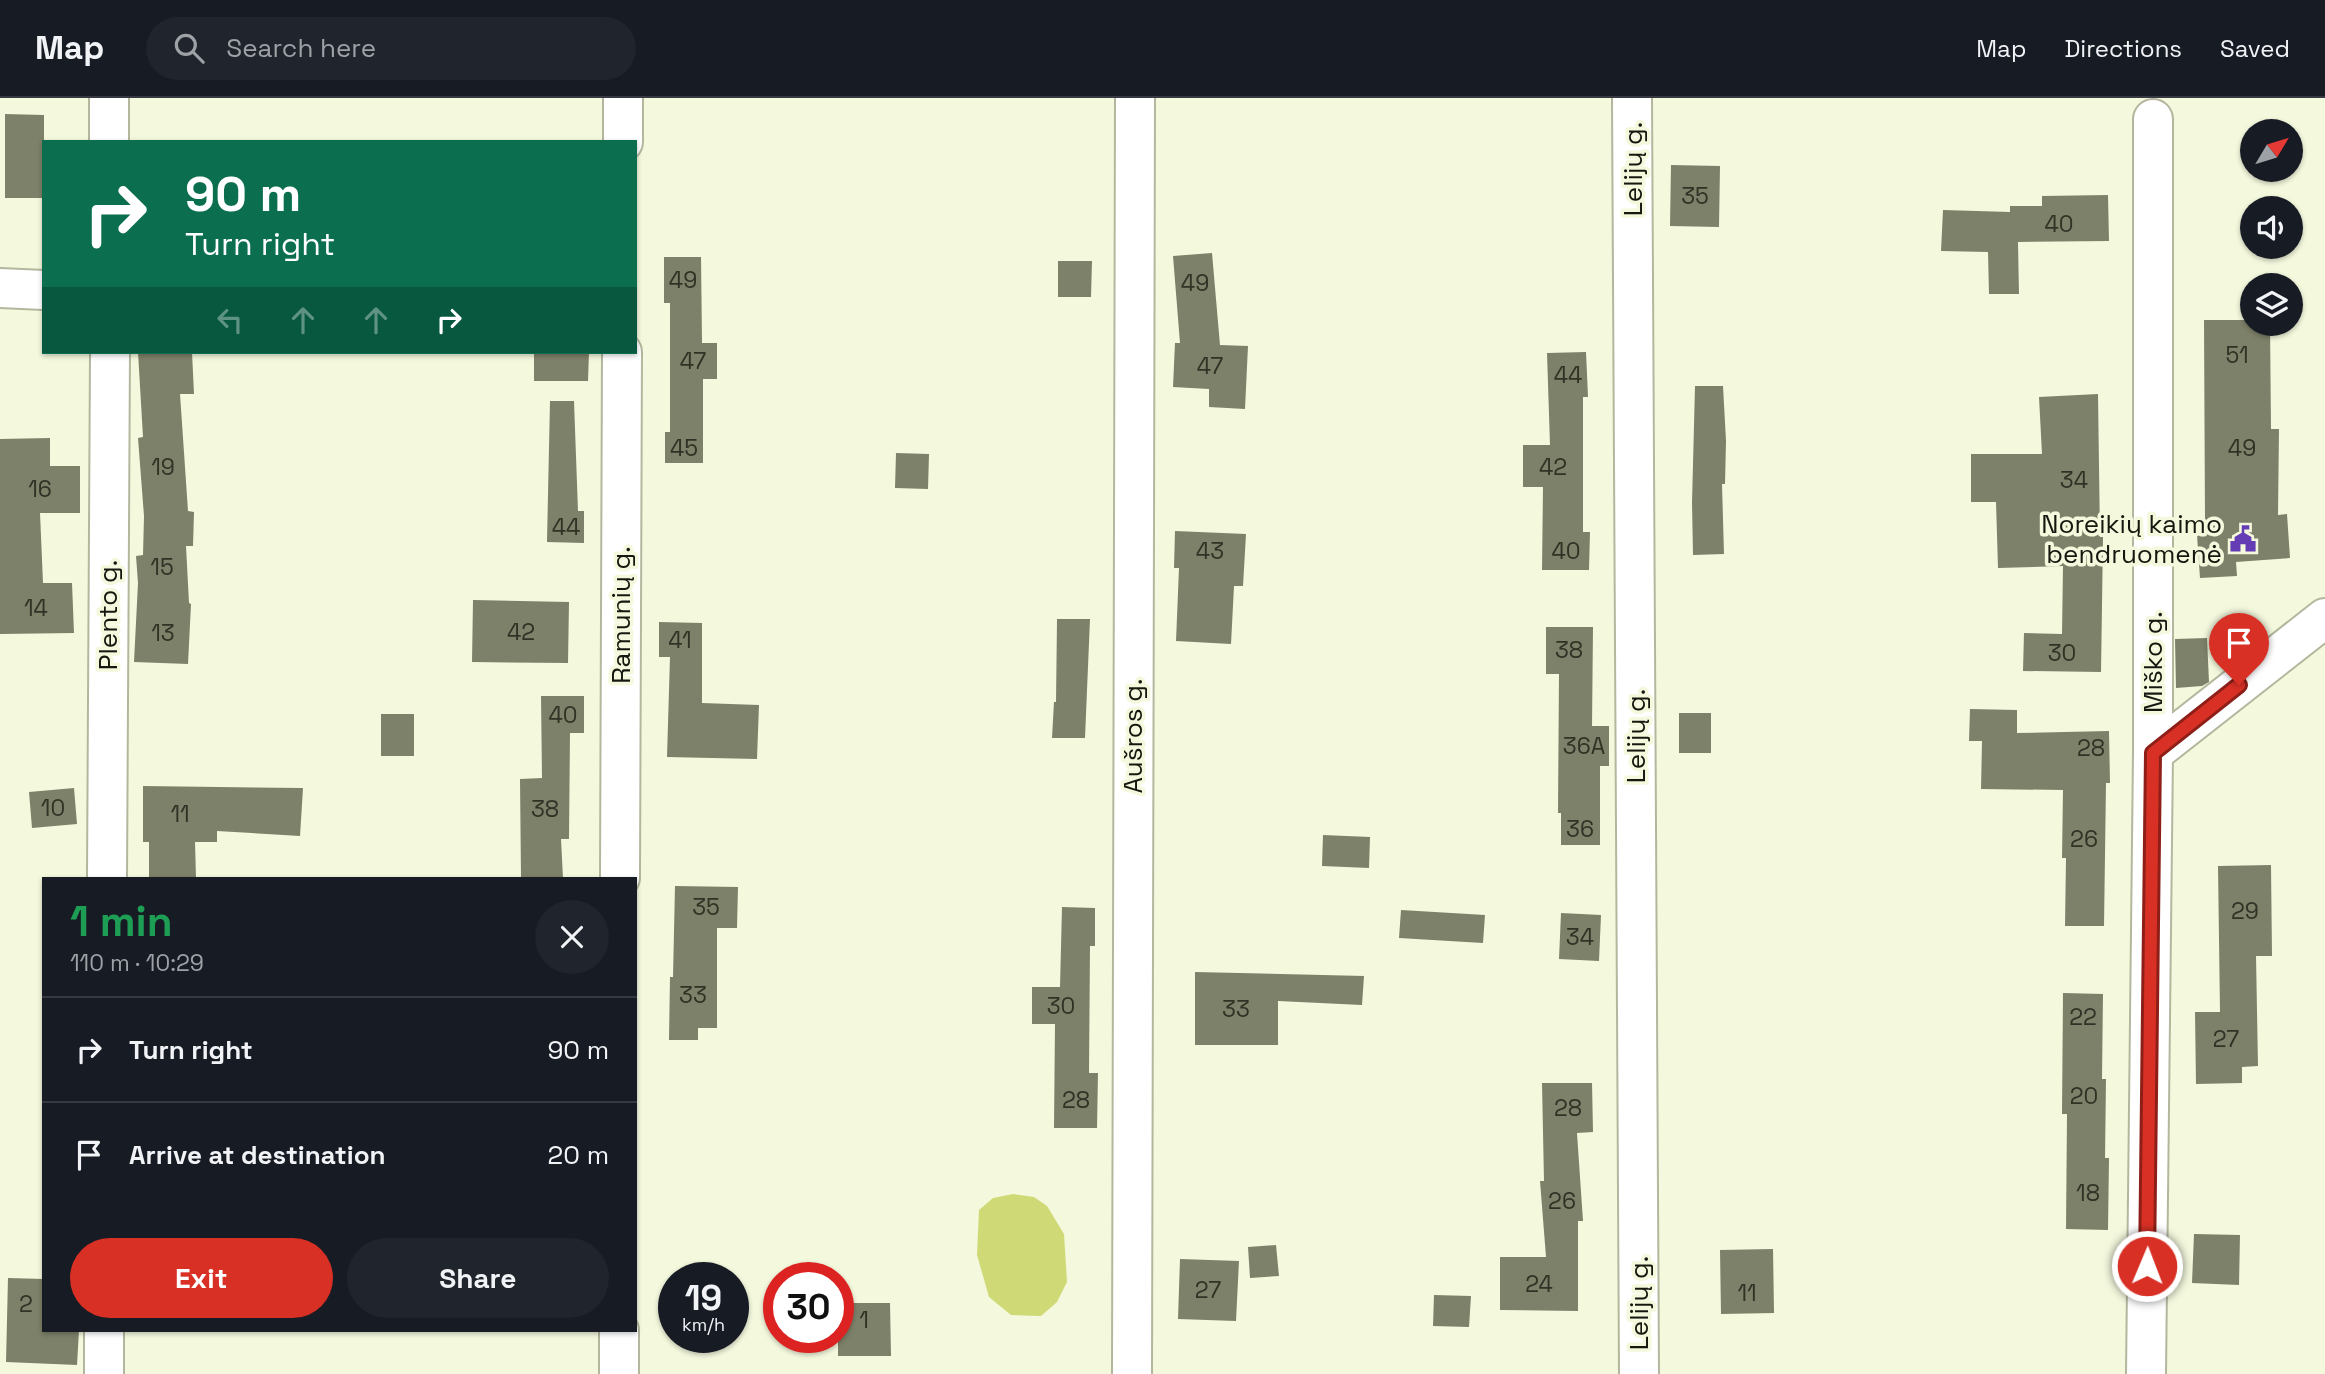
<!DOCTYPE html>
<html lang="en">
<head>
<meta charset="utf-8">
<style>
  body { margin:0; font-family:"Space Grotesk",sans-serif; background:#20242c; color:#f1f3f6; height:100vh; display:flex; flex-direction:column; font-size:26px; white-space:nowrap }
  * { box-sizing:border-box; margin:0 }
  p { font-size:23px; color:#9ea1a6 }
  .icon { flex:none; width:38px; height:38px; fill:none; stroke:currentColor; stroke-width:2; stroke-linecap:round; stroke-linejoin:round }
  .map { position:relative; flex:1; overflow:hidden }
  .sheet { position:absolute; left:42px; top:779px; width:595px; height:455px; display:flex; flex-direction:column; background:#171b24; border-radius:0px; box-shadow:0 2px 5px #0004 }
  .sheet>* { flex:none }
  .hud { position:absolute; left:42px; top:42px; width:595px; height:214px; border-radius:0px; box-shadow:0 2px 5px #0004; background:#0b6e4f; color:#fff; overflow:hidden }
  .needle { width:46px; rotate:52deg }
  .controls { position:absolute; left:2240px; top:21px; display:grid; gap:14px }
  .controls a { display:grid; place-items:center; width:63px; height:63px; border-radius:50%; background:#171b24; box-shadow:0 2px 5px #0004; font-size:35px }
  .speed { position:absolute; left:658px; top:1164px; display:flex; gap:14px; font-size:35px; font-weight:700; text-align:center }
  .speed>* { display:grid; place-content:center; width:91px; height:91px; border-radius:50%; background:#171b24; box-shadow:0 2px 5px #0004; line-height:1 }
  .speed small { font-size:18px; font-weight:400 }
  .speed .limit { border:10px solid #d22; background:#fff; color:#111 }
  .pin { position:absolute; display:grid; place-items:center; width:60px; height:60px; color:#fff; margin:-72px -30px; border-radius:50% 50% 50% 0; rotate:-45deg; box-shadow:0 0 7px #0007 }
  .pin .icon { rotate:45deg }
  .me { position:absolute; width:77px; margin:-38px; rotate:1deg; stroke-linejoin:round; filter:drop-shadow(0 0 5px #0008) }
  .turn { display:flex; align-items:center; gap:24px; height:147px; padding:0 28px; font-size:32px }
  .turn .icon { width:91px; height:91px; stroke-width:2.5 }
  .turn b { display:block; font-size:49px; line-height:60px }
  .lanes { display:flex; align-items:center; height:66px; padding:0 28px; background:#0003; justify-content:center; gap:35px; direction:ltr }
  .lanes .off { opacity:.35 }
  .round { display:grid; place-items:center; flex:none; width:74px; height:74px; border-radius:37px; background:#20242c }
  .head { display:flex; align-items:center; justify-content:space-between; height:119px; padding:0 28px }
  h1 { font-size:42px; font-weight:600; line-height:52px; color:#1e9e55 }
  .action { display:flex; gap:14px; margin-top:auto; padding:14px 28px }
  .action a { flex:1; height:80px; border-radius:42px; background:#d93025; color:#fff; font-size:28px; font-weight:600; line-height:80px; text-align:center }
  .action a+a { background:#20242c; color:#f1f3f6 }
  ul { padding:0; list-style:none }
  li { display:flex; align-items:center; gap:21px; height:105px; padding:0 28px; border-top:2px solid #363941 }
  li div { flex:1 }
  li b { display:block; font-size:26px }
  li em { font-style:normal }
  header { display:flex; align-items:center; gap:42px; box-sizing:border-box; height:98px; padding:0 35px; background:#171b24; border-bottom:2px solid #363941 }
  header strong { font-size:33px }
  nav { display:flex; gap:38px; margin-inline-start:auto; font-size:24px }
  .search { width:490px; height:63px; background:#20242c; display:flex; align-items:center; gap:18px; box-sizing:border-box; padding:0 24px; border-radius:38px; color:#9ea1a6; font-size:26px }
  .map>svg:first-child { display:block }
  .water { fill:#cfd975 }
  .building { fill:#7e8169 }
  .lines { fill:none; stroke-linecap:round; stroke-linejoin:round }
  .minor-casing { stroke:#b4b79e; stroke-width:42 }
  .minor { stroke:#fff; stroke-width:38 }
  .route-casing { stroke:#8d1f18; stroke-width:18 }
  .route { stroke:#d93025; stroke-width:12 }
  .labels { text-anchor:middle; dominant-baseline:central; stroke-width:7; stroke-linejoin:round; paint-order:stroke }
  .number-label { font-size:23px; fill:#303225 }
  .street-label { font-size:26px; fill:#16170e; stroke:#f4f8dd }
  .poi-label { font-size:26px; fill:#16170e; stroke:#f4f8dd; text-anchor:end }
</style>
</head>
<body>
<header>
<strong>Map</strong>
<div class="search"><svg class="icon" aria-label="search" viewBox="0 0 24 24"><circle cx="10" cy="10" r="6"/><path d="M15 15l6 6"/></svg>Search here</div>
<nav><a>Map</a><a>Directions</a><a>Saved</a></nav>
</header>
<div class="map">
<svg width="2325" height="1276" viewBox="0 0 2325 1276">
  <rect width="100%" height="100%" fill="#f4f8dd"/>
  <path class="water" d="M1013 1096 1034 1099 1047 1108 1064 1136 1067 1184 1057 1204 1041 1218 1011 1217 989 1199 977 1157 979 1112 993 1100Z"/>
  <path class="building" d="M5 16 44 17V100H5Z
    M1671 67 1720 68 1719 129 1670 128Z
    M2108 97 2109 143 2018 144 2019 196H1989L1988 154 1941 153 1943 112 2010 114V108H2042V98Z
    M1212 155 1220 247 1248 248 1245 311 1209 309V291L1173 289 1175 245H1180L1173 158Z
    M664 159H701L702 245H717V281H703V365H665V334H670V205H664Z
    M1058 163H1092L1091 199H1058Z
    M2204 222H2252V226H2270L2271 331H2279L2278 417 2287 416 2290 460 2236 464 2237 478 2200 480 2196 423 2205 422Z
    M138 254H192L194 296H180L188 413 194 414 193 448H186L189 505 191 506 188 566 134 564 138 485 136 458 143 457 144 418 138 340 143 339Z
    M534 254H589L588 283H534Z
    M1586 254 1588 299H1583V434H1590L1589 472H1542L1543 389H1523V347H1550L1547 255Z
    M1695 288H1723L1726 343 1725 386H1722L1724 456 1693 457 1692 405Z
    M2098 296 2100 439H2103L2101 574 2023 573 2024 535 2062 536 2063 468 1998 470 1996 404H1971V356H2042L2039 299Z
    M550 303H574L578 413H584V445L547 444Z
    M50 340V368H80V415H40L43 485H72L74 535 0 536V341Z
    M896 355 929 356 928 391 895 390Z
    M1175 433 1246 436 1243 488H1234L1231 546 1176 543 1179 470H1174Z
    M473 502 569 504 568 565 472 564Z
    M1057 521H1090L1085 640H1052L1054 604H1056Z
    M659 524 702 525V605L759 607 757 661 667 659 670 559H659Z
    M1546 529H1593L1592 628H1609V668H1600V747H1561V715H1558L1559 576H1546Z
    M2207 540 2209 584 2202 588 2176 590 2175 541Z
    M541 598H584V635H570L569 741H561L563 780H521L520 681 542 680Z
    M1970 611 2017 612V635L2109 633 2110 685H2106L2104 828H2065L2066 760H2062L2063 692 1981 691 1982 643H1969Z
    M1679 615H1711V655H1679Z
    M381 616H414V658H381Z
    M143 688 303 690 300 738 217 733V744H195L196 780H149V744H143Z
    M74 690 77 726 32 730 29 694Z
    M1323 737 1370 739 1369 770 1322 768Z
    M2271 767 2272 858H2256L2258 968 2242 969V985L2196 986 2195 914H2220L2218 768Z
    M675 788 738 789 737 830H717V930H698V942H669L670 879H673Z
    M1062 809 1095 810V848H1090L1089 975H1098L1097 1030H1054L1055 926H1032V889H1060Z
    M1401 812 1485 817 1483 845 1399 840Z
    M1561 815 1601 817 1599 863 1559 861Z
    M1195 874 1364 878 1362 907 1278 903V947H1195Z
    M2063 895 2103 896 2102 981H2106L2105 1060H2109L2108 1132 2066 1131 2067 1016H2062Z
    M1542 985H1592L1593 1034 1577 1035 1583 1123H1578V1213L1500 1212V1159H1546L1540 1083H1544Z
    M2194 1136 2240 1137 2239 1187 2192 1185Z
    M1276 1147 1279 1178 1250 1180 1248 1149Z
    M1773 1151 1774 1215 1721 1216 1720 1152Z
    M1180 1161 1239 1163 1236 1223 1178 1221Z
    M8 1180 44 1181V1232H79L77 1267 6 1264Z
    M1434 1197 1471 1198 1469 1229 1433 1228Z
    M838 1205H890L891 1258H838Z"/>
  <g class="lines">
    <g class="minor-casing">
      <path id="minor" d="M109 0V44
        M1632 0 1639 1276
        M623 44V0
        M0 190 44 192
        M2153 655 2325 520
        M107 780 110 254
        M620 780 622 254
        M104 1276V1232
        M619 1276V1232
        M1132 1276 1135 0
        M2146 1276 2153 655V21"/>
    </g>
    <use href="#minor" class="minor"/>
  </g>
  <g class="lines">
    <g class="route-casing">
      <path id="route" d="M2147 1168 2153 655 2239 587"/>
    </g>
    <use href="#route" class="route"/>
  </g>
  <defs>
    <g id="civic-bare" transform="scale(2.1)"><path d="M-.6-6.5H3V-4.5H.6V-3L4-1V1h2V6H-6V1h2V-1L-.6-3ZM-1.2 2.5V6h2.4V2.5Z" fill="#643cb4" stroke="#f4f8dd" stroke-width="2.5" paint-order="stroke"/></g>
  </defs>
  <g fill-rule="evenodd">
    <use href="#civic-bare" x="2243" y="441"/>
  </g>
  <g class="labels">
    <g class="number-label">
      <text x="1695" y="98">35</text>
      <text x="2059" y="126">40</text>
      <text x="683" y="182">49</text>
      <text x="1195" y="185">49</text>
      <text x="2237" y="257">51</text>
      <text x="693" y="263">47</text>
      <text x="1210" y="268">47</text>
      <text x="1568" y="277">44</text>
      <text x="684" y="350">45</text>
      <text x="2242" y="350">49</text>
      <text x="163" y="369">19</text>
      <text x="1553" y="369">42</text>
      <text x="2074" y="382">34</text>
      <text x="40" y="391">16</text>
      <text x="566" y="429">44</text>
      <text x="1210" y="453">43</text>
      <text x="1566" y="453">40</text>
      <text x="162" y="469">15</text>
      <text x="36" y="510">14</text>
      <text x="521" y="534">42</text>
      <text x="163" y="535">13</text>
      <text x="680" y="542">41</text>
      <text x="1569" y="552">38</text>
      <text x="2062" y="555">30</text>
      <text x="563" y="617">40</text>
      <text x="1584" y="648">36A</text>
      <text x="2091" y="650">28</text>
      <text x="53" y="710">10</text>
      <text x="545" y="711">38</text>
      <text x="180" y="716">11</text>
      <text x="1580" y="731">36</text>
      <text x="2084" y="741">26</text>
      <text x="706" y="809">35</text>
      <text x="2245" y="813">29</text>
      <text x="1580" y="839">34</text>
      <text x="693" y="897">33</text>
      <text x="1061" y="908">30</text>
      <text x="1236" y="911">33</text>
      <text x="2083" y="919">22</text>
      <text x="2226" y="941">27</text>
      <text x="2084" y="998">20</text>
      <text x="1076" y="1002">28</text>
      <text x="1568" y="1010">28</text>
      <text x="2088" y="1095">18</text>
      <text x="1562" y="1103">26</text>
      <text x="1539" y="1186">24</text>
      <text x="1208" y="1192">27</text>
      <text x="1747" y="1195">11</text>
      <text x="26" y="1206">2</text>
      <text x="864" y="1222">1</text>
    </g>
    <g class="street-label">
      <text transform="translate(1633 71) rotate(-90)">Lelijų g.</text>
      <text transform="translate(108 517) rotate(-90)">Plento g.</text>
      <text transform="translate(621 517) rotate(-90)">Ramunių g.</text>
      <text transform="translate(2153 564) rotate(-90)">Miško g.</text>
      <text transform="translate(1133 638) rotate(-90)">Aušros g.</text>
      <text transform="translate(1636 638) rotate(-90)">Lelijų g.</text>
      <text transform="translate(1639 1205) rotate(-90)">Lelijų g.</text>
    </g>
    <g class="poi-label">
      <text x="2222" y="426">Noreikių kaimo<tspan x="2222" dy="30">bendruomenė</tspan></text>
    </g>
  </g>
</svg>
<div class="controls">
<a><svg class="needle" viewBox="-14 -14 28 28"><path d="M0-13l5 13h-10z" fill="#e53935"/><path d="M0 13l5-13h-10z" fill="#9ea1a6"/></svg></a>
<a><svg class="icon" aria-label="sound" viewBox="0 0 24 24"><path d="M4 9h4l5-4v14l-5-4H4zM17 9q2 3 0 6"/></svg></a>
<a><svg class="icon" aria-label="layers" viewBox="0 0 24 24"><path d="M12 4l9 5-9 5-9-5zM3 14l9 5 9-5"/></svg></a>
</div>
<div class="speed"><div>19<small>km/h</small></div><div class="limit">30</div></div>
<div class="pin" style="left:2239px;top:587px;background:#d93025"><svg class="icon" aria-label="arrive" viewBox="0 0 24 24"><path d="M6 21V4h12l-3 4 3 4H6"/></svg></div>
<svg class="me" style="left:2147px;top:1168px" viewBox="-20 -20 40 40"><circle r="17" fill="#d93025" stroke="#fff" stroke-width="3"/><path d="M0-11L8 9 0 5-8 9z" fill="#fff"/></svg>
<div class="hud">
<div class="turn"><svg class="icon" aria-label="right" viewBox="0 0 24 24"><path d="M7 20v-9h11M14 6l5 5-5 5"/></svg><div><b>90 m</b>Turn right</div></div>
<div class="lanes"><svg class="icon off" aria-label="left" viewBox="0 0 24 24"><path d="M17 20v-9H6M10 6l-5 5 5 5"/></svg><svg class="icon off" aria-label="ahead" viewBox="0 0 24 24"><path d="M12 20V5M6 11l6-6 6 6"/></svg><svg class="icon off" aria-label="ahead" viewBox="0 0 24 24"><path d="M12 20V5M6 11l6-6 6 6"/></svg><svg class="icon" aria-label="right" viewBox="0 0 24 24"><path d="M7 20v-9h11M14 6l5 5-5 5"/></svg></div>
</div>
<section class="sheet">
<div class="head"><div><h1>1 min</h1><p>110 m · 10:29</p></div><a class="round"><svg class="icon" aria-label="close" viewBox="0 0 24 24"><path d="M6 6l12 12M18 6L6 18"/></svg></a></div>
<ul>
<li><svg class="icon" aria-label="right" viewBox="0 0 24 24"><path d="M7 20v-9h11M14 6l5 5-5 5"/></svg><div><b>Turn right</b></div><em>90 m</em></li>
<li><svg class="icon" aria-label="arrive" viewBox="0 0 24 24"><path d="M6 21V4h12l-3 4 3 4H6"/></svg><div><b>Arrive at destination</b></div><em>20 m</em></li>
</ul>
<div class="action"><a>Exit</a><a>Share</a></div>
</section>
</div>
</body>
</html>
